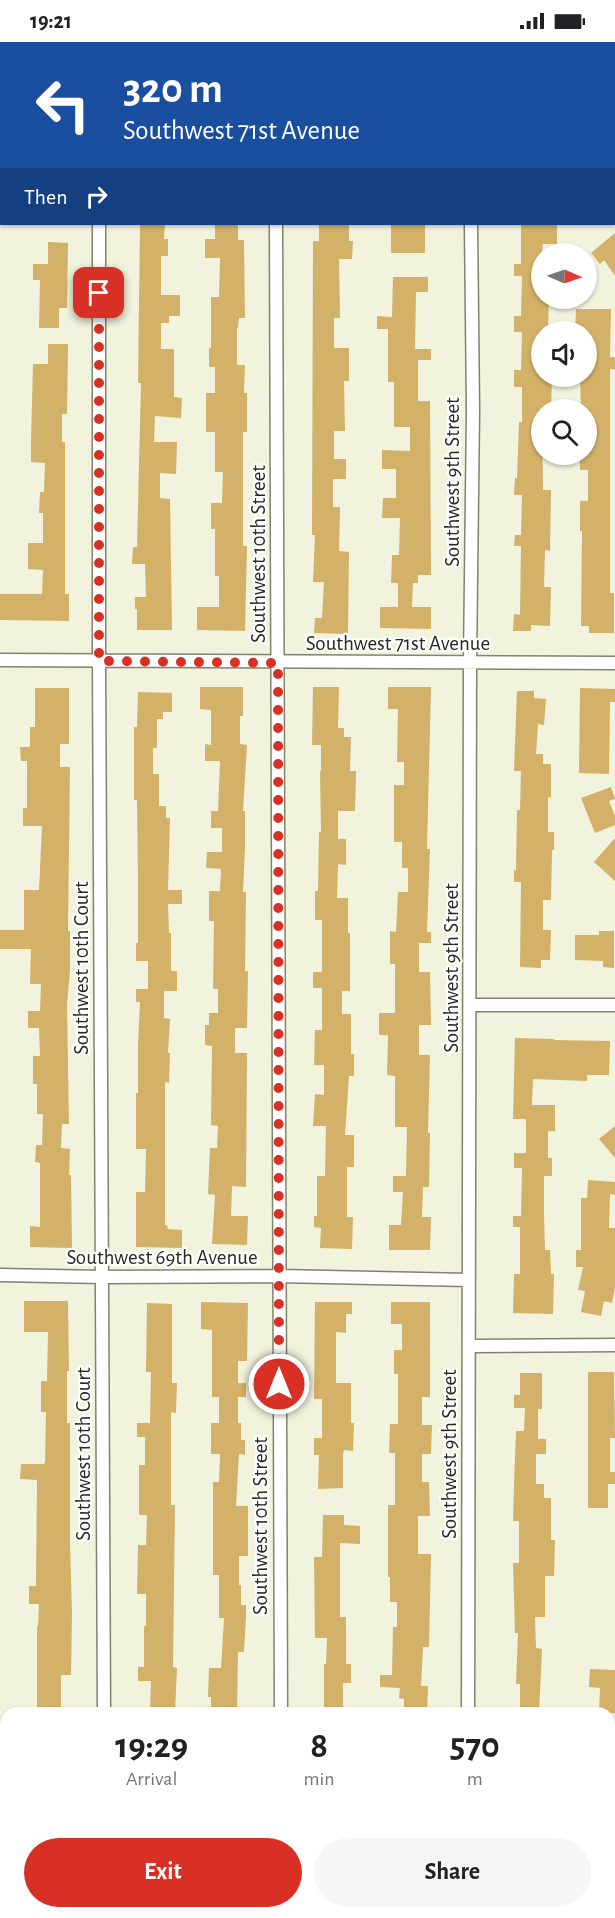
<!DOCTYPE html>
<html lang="en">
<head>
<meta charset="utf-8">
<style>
  body { margin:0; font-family:"Alegreya Sans",sans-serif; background:#f6f6f6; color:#202124; height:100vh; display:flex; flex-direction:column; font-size:22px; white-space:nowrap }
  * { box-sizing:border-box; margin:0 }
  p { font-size:20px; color:#757577 }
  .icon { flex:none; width:33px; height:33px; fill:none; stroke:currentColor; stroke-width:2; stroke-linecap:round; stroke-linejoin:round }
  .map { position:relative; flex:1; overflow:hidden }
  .side { position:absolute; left:0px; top:1665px; width:615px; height:212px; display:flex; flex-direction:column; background:#fff; border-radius:18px 18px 0 0; box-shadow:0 2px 4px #0004 }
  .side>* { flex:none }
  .banner { position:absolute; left:0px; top:0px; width:615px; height:183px; box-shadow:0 2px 4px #0004; background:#1a4fa0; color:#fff; overflow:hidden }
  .needle { width:39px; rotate:92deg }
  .tools { position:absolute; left:531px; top:201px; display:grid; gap:12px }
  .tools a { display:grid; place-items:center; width:66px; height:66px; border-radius:50%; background:#fff; box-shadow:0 2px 4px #0004; font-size:30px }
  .pin { position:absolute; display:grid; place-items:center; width:51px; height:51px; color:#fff; margin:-26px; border-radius:12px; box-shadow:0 3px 9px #0006 }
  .me { position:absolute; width:66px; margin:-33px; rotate:0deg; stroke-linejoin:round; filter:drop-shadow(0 0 4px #0008) }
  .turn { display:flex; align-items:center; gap:21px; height:126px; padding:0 24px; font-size:27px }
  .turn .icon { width:78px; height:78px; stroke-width:2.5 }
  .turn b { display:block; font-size:42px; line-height:51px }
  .then { display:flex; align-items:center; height:57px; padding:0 24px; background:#0003; gap:12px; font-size:22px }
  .eta { display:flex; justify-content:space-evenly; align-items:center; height:102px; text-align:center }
  .eta b { font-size:36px; font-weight:700; line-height:42px }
  .action { display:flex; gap:12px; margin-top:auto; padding:12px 24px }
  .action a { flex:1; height:69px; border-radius:36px; background:#d93025; color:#fff; font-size:24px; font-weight:700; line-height:69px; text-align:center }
  .action a+a { background:#f6f6f6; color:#202124 }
  .status { display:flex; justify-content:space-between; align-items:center; height:42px; padding:0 30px; background:#fff; direction:ltr }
  .status svg { height:16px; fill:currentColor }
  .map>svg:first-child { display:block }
  .built { fill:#e7e9cc }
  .building { fill:#d3b168 }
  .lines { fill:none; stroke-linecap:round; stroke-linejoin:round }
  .minor-casing { stroke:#82836f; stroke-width:15 }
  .tertiary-casing { stroke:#82836f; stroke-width:18 }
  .minor { stroke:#fff; stroke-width:12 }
  .tertiary { stroke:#fff; stroke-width:15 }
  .route { stroke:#d93025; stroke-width:10; stroke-dasharray:0 18 }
  .labels { text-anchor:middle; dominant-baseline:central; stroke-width:4.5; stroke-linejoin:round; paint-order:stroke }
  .street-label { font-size:21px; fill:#292921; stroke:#fff }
</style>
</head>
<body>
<div class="status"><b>19:21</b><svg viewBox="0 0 49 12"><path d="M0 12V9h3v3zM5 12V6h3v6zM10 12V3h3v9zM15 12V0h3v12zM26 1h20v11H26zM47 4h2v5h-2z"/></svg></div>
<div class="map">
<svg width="615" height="1876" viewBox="0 0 615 1876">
  <rect width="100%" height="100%" fill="#f2f3dd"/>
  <path class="built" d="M140 0H615V45H614V2H140Z"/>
  <path class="building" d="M140 182H165L164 197H168V214H161V253H180V274H169V281H161V307H174V355L182 356 181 376 155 374 154 400H177L176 432 160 431V456L170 457 172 588H137V567H135V555H146L145 522H132L133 505H137L141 341H138Z
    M215 182H238V198H244L245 276H239L238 286H237V323H245L244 351H247V390H243V504H247L245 589 197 588V565H219V534H215V487H211V461H222L223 430H215V390H206V351H215V325H209V306H211V255H219L220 216H205V197H215Z
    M319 182H349V199H353L352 217H339L340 276H334V306H349V339H344L345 389H334V417H346V437H333V465H340L339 509 349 510 348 592 314 591 315 576H322L324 540H313L315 493H312L313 199H319Z
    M391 182H425V211H391Z
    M521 182H557V202H543L542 209V256H549L548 290H542V336H552L551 368H542L543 448H551L550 509 545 508 544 545H551L550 584 531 583V589H513L514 572 520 573 521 504H514L515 493H521L522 453H514L515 436H517L519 380H522V345H514V328H521L522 290H514V274H521L522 234H514V222H521Z
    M615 191V234L604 218 600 222 591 211Z
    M48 200 68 201 67 266H59V286H39L40 238H33V222H48Z
    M393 235H428V250H416L415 307H431V318H418V359H430L431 533H418V541H413L412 565H431V587L380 586V565H398V541H391L392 513H399L400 476H382L383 456H396V427H382V408L410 409V385H394V340H388V287H377V274L392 275Z
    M576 267H611L610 315H615V327H610V551H614V591H589V584H581L582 489H580V459H588V428H580V412H586V368H581L580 334H586V290H575Z
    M48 302H68L67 372H62V400H65V552H69V579L0 578V552H42L43 528 28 527V501H43V471H39L40 450H44L45 421 31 420V400L33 322H48Z
    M200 645H243V674H240V702L247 703 243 769H245V806L243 850H246L245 929H248L247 986H235V1011H247L246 1145 232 1144 231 1174H248L247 1203 212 1202 215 1153 208 1152 210 1106H217L218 1084 211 1083 212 1004 205 1003V983H209V971H218V947H213L214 879H209V849H220L221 827 206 826 207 810H222V786H211V769H218L220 719H205V702L211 703V668L200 667Z
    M313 645H339L338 686H344V695H351L350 729H356L355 769H338V797H346V823L338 822 337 856H348V891H350V949H342V972H351V1012H354V1034H349L345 1093H354V1125H347V1175H353L352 1207 320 1206 321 1186 314 1185V1174H317V1134H325L326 1084H313L315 1052 324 1053V1023H314L315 988H322V946H313V930H322V878H315V849H318L319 790H321L320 729H321V703H312Z
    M388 645H431L427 807H430L427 890H431V901H419V930H430L431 983H419V1013H430L428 1091H430L429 1145H423L422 1175H431L430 1208H389V1183H401L403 1150H393V1134H406L407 1085H395V1034L387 1033 388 993H379V971H395V922H390V889L396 890 398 850H408V826H402V800H394V743H404V720H397L398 667H388Z
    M35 646H69V702H60V725H70L68 889H70V929L67 962 69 1082H62L61 1106 70 1107 69 1133H71L72 1206 30 1205V1184L40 1185V1121L35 1120 36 1103H42L43 1072H37V1042H33V1014H40L39 986H28V969H40L41 942H30L31 907H0V888H24V848H39L42 784H23V766H27V719H21L20 705H30V685H35Z
    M580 646 615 647V660H610L609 732 579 731Z
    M517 649H534V656L546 657 544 683 538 682 536 712H543V722H551V756L548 755V790H554V808H552L551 858H543V888H551L550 918H541V926L520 925 521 840H514V828H516L517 768H520L521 729H514Z
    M138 650 172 651V670H163V677H157V706H153V732H159V764H166V776H170L168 848H182V862H168L169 891H171V929H177V949H164V976L170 977 168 1011H170L169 1041 165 1040V1183H167L168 1187 182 1188V1206L136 1205V1150H145L146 1107H136V1051H138V1002L140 960H136V947H148V919H136V901H138V840L137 758H134V685H137Z
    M611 745 615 757 609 759 615 774V783L595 791 581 756Z
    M615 796V839L594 820Z
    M599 889H614V926L603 925V919L575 918V893H599Z
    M515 996 554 997V998L610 999 609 1033H587V1039L533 1037 532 1063H555V1089H548V1116H552V1134H544V1173L545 1208H550L551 1232H554L553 1272 513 1271 514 1232H520V1185H513V1174H521L522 1126H514V1111H526V1077H513Z
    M615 1084V1116L599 1097Z
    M588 1138 615 1140V1153L610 1152 609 1186H615V1245L612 1261 604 1259 601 1274 581 1270 585 1249 578 1248 583 1225H576V1208H581V1156H587Z
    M24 1259H68L69 1329H67V1381H70V1502L72 1572 71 1633H61V1671H37V1584H38L39 1562H29V1544H36L37 1438 20 1437 21 1422H44L45 1420 46 1370H41V1339H47L48 1290H24Z
    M201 1260 248 1261 247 1319H238V1341H246V1355H238V1381H241V1398H245V1413L239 1412 236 1464H248V1514H239V1543H241V1563H246V1575L244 1610H238L237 1671H211V1655H208L209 1626H221L224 1576H219V1533H213V1440H219L220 1412H211V1381H219V1355H212V1288L201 1287Z
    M315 1260H352V1272H346V1291L336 1290V1341H351V1381H354L353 1409 344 1408 343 1413V1446L318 1447 319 1413H314V1396H322V1357H314Z
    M391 1260H430V1355H422V1383H432L431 1412H422V1440H429L430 1474H418V1512H431L429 1605H423L421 1644H428L427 1671H404V1657L399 1656 400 1646 380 1645V1633H392L393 1585H397V1560H390V1535H388V1463H395V1411H389L390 1382H398V1332H394V1308H402V1282H391Z
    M147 1261 172 1262V1341H177L176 1371 171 1370V1463H175L173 1625 177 1626 175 1671H150L151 1639H138V1625H144V1584H146V1552H137L138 1503H146L147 1473H139V1423H145V1395H137V1381H150L151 1330H146Z
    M588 1330H614L615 1396H610V1430H615V1442H608V1466H588Z
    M520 1331H542V1367H538V1397H546V1412H536V1442H544V1456H551V1498H555L554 1534H545V1575H535L536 1606 542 1607 539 1671H520V1642H516L518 1591H515L513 1521H519V1479H513L514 1442 516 1389H524L525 1366H514V1353H520Z
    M323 1473H344V1483L360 1484V1502L340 1501V1575H346V1622H351V1641H343V1671H324V1622H326L327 1596H315L314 1515H322Z
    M590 1627 615 1628V1671H599L600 1646 589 1645Z"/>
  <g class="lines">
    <g class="minor-casing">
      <path id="minor" d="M99 182V619L104 1671
        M276 182 281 1671
        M0 618 615 621
        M470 963H615
        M0 1233 102 1235 279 1234 469 1238
        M469 1304 615 1303
        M468 1671 470 621 473 368 471 182
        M609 1840 615 1838
        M0 1851H6
        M105 1870V1876
        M282 1870V1876
        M468 1876V1870"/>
    </g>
    <g class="tertiary-casing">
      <path id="tertiary" d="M0 70H2
        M614 73H615"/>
    </g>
    <use href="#minor" class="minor"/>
    <use href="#tertiary" class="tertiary"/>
  </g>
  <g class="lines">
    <path class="route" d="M99 251V619L278 621 279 1342"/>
  </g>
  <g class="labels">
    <g class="street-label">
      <text transform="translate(452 440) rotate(-90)">Southwest 9th Street</text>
      <text transform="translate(258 512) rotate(-90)">Southwest 10th Street</text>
      <text x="398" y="601">Southwest 71st Avenue</text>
      <text transform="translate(81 926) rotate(-90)">Southwest 10th Court</text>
      <text transform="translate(451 926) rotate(-90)">Southwest 9th Street</text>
      <text x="162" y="1215">Southwest 69th Avenue</text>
      <text transform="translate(83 1412) rotate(-90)">Southwest 10th Court</text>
      <text transform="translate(449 1412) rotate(-90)">Southwest 9th Street</text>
      <text transform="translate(260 1484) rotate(-90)">Southwest 10th Street</text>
    </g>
  </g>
</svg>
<div class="tools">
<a><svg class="needle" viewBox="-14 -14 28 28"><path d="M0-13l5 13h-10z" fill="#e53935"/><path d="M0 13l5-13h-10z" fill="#757577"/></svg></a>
<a><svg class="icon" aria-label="sound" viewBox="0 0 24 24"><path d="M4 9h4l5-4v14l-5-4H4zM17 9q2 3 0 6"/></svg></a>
<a><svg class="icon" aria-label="search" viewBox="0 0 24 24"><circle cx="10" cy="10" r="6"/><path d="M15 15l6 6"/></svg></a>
</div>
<div class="pin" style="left:99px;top:251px;background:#d93025"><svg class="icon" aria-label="arrive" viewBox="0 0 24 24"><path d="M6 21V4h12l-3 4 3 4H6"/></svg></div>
<svg class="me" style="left:279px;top:1342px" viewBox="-20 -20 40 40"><circle r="17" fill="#d93025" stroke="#fff" stroke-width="3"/><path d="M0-11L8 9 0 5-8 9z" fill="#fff"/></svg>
<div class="banner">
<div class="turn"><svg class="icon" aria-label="left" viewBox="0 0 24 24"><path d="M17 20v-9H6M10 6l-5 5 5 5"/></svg><div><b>320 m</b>Southwest 71st Avenue</div></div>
<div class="then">Then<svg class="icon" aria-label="right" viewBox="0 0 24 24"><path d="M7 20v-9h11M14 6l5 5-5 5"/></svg></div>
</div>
<section class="side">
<div class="eta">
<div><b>19:29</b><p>Arrival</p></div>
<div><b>8</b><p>min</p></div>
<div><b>570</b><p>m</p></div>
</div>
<div class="action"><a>Exit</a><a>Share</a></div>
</section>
</div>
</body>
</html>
